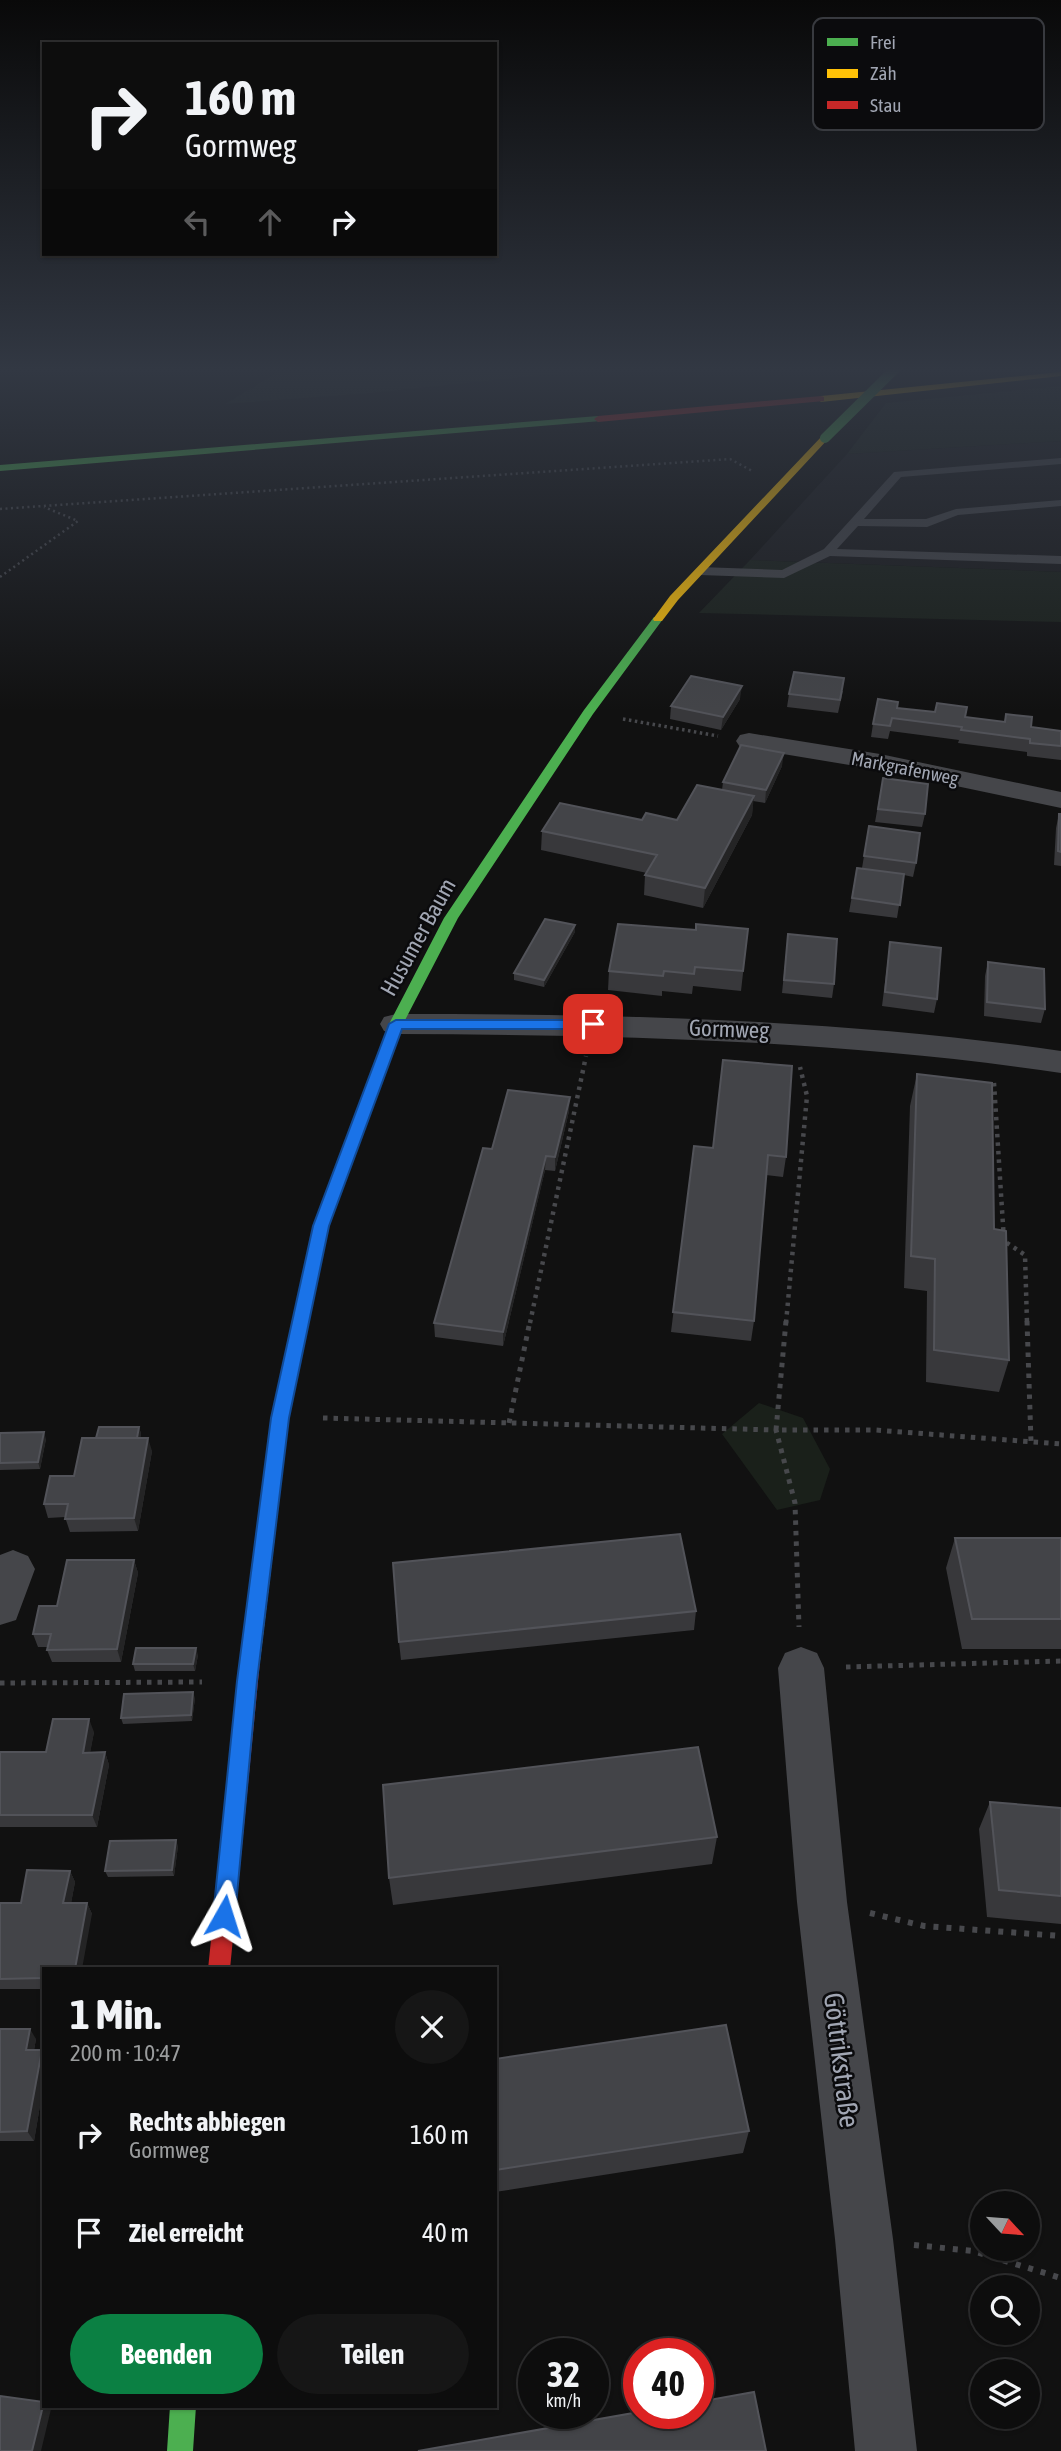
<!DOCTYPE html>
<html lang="de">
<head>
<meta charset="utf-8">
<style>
  body { margin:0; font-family:"Asap Condensed",sans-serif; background:#161616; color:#f1f3f6; height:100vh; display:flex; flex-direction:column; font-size:26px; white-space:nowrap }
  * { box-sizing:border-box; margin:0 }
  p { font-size:23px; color:#9a9c9d }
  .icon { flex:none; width:38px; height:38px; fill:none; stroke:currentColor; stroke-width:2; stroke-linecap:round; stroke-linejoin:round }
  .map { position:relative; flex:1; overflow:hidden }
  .panel { position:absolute; left:42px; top:1967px; width:455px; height:441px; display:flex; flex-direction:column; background:#0d0d0d; border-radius:0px; box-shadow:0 2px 5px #0004,0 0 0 2px #2d2d2e }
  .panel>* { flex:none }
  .banner { position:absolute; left:42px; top:42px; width:455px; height:214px; border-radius:0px; box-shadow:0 2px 5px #0004,0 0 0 2px #2d2d2e; background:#0d0d0d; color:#f1f3f6; overflow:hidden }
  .needle { width:46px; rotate:116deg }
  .tools { position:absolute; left:970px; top:2191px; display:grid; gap:14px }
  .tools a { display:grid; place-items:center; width:70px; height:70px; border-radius:50%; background:#0d0d0d; box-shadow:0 2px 5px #0004,0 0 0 2px #2d2d2e; font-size:35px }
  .speed { position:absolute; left:518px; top:2338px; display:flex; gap:14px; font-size:35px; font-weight:700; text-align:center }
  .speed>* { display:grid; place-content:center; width:91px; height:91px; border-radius:50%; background:#0d0d0d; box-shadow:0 2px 5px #0004,0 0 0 2px #2d2d2e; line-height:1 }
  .speed small { font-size:18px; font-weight:400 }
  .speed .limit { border:10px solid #d22; background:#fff; color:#111 }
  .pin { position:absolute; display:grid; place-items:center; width:60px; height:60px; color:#fff; margin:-30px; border-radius:14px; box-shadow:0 4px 10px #0006 }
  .me { position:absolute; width:77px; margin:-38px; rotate:6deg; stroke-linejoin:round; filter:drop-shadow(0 0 5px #0008) }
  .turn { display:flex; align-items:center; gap:24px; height:147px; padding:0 28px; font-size:32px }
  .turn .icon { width:91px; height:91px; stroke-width:2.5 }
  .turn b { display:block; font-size:49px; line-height:60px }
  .lanes { display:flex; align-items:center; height:66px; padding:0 28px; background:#0003; justify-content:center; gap:35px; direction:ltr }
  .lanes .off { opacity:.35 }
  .round { display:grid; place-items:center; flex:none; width:74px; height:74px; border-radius:37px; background:#161616 }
  .headline { display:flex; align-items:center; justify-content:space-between; height:119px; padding:0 28px }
  h1 { font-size:42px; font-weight:700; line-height:52px }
  .cta { display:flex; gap:14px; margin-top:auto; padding:14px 28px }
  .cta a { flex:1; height:80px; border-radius:42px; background:#0b8043; color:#fff; font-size:28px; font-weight:700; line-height:80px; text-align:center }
  .cta a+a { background:#161616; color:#f1f3f6 }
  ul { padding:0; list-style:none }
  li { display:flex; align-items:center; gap:21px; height:98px; padding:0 28px }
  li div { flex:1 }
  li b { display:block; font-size:26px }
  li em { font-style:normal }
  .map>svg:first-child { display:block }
  .built { fill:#1b1b1d }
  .green { fill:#1a201a }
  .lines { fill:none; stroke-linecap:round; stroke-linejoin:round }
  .path-far4 { stroke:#47484c; stroke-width:2.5; stroke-dasharray:2 3.5; stroke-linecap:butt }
  .path-far3 { stroke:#47484c; stroke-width:3.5; stroke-dasharray:2.5 3.5; stroke-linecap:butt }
  .path-far2 { stroke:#47484c; stroke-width:4.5; stroke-dasharray:3.5 5; stroke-linecap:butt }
  .path-far1 { stroke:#47484c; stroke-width:5; stroke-dasharray:4.5 6; stroke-linecap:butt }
  .path { stroke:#47484c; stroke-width:6; stroke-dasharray:5 8; stroke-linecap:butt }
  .lane { fill:#45464a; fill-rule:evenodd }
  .street { fill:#45464a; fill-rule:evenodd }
  .fast { fill:#4caf50; fill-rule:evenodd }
  .slow { fill:#ffc107; fill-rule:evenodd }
  .jam { fill:#c62828; fill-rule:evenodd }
  .fast-bridge { stroke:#4caf50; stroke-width:10 }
  .wall { fill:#38383b }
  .shaded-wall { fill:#242425 }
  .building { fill:#434448; stroke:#525359; stroke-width:2 }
  .route { fill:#1a73e8; stroke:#114b97; stroke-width:2 }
  .labels { text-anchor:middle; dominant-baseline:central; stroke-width:5; stroke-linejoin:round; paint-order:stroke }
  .far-street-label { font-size:19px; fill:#a1a6b3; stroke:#0b0b0d }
  .street-label { font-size:23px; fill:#a1a6b3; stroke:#0b0b0d }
  .near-street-label { font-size:28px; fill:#a1a6b3; stroke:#0b0b0d }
  .key { fill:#0b0b0d; stroke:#383a3f; stroke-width:2 }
  .key-label { font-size:19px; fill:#a1a6b3 }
</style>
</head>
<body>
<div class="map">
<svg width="1061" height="2451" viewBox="0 0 1061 2451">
  <rect width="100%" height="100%" fill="#111"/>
  <path class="built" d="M1061 441V572L750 560 847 454Z"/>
  <path class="green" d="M285 368H610L371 393 225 404Z
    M1061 386V441L847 454 886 403Z
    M750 560 1061 572V622L699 613Z
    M759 1403 803 1418 830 1469 820 1500 777 1510 722 1434Z"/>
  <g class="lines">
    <path class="path-far4" d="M0 509 730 459 754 472
      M0 577 78 521 44 507"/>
    <path class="path-far3" d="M623 719 718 736"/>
    <path class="path-far2" d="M994 1083 1004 1241 1025 1255 1027 1323
      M530 1323 586 1056
      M786 1323 807 1096 800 1067"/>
    <path class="path-far1" d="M786 1321 776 1430H875L1061 1444
      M1027 1321 1031 1442
      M323 1418 776 1430 795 1503 799 1627
      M509 1423 530 1321
      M846 1667 1061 1661
      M0 1683 202 1682"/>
    <path class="path" d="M870 1913 924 1926 1061 1936
      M914 2245 973 2251 1061 2278"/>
    <path class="lane" d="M1061 458V464L901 477 864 519H926L956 509 1061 500V506L958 515 927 527 858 526 837 549 1061 556V564L830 556 784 578 700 575 694 571 700 567 782 570 824 549 894 472Z"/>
    <path class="street" d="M749 733 880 754 1061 792V808L880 770 740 747 736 741 740 735Z
      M396 1014C619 1014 840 1019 1061 1051V1073C840 1040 619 1035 396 1034L384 1031 380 1024 384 1017Z
      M13 1550 28 1556 35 1569 16 1620 0 1625V1555Z
      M801 1647 817 1653 824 1668 847 1902 893 2239 917 2451H855L835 2239 797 1902 778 1668 785 1653Z"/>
    <path class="fast" d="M598 416 602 419 601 421 0 471V465Z
      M654 617 663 619 593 714 458 918 403 1024 364 1130 357 1135 352 1134 350 1130 389 1024 444 918 584 710Z
      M170 2406H196L193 2451H167Z"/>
    <path class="slow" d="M1061 372V376L821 402 817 399 821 396Z
      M822 436 829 438 678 600 662 621H654L653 619 670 596Z
      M357 1125 364 1130 329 1226 289 1418 260 1661 257 1667 250 1670 243 1667 240 1661 271 1418 313 1226 350 1130Z"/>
    <path class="jam" d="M821 396 824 397V401L598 422 594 419 598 416Z
      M250 1652 257 1655 260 1661 230 1969H208L240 1661 243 1655Z"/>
    <path class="fast-bridge" d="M825 438 896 368"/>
  </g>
  <path class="wall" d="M843 691 838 713 787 707 789 694Z
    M740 699 721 730 670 719 671 706Z
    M897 708 1004 722 1006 714 1031 727 1061 731V760L1027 756V752L958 743 959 740 890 731 888 739 871 737 873 724Z
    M782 766 765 803 753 801 752 815 703 908 644 895 645 875 647 873 541 850 542 831 642 820H677L722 790 723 782Z
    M883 778 925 814 922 827 875 822Z
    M1059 814H1061V866L1054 865 1056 828Z
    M869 826 916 863 913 877 904 875 897 918 849 912 857 868H862Z
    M575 925V932L544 987 514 980V973Z
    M748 929 741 991 693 986 692 994 662 991V996L608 990 609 971 696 930Z
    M788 934 834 984 832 998 782 993Z
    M890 942 937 999 934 1013 882 1006Z
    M988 962 1045 1009 1041 1023 984 1016 985 976Z
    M917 1074 994 1229 1009 1360 999 1392 926 1382 927 1291 904 1288 910 1106Z
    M569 1111 555 1171 545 1170 503 1346 435 1337 434 1323 492 1149Z
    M694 1146 786 1157 783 1177 766 1175 754 1321 751 1341 671 1332Z
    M139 1427 141 1434 140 1438 152 1451 138 1531 70 1532 65 1517 48 1518 44 1504 74 1476Z
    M0 1433 46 1439 40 1469 0 1470Z
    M955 1538H1061V1649H962L946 1568Z
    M134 1560 138 1573 121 1662H52L47 1650 48 1647H38L33 1634 57 1606Z
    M696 1611 694 1630 401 1660 399 1642Z
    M198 1655 195 1671H135L133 1664Z
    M195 1698 192 1721 123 1724 121 1718Z
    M94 1732 90 1752H105L109 1765 97 1827H0V1752H46Z
    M990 1802 1061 1808V1924L987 1917 979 1829Z
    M717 1837 712 1864 393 1905 389 1878Z
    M178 1846 174 1876 108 1877 105 1871Z
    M70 1871 75 1882 71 1903H87L92 1914 44 1969V1989H0V1903H21Z
    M0 2029 36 2039 34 2050 44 2054V2082L34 2141H0Z
    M495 2059 749 2131 743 2153 495 2192Z"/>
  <path class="shaded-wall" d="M742 686 740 699 721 730 723 717Z
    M784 753 782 766 765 803 766 790Z
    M754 796 752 815 703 908 705 888Z
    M575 925V932L544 987V980Z
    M570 1097 569 1111 555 1171V1157Z
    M546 1156 545 1170 503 1346V1332Z
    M139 1427 141 1434 138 1451 136 1444Z
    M44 1432 46 1439 40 1469 38 1462Z
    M148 1438 152 1451 138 1531 134 1518Z
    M134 1560 138 1573 121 1662 117 1649Z
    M196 1648 198 1655 195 1671 193 1664Z
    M193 1692 195 1698 192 1721 191 1715Z
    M89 1719 94 1732 88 1765 83 1753Z
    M105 1752 109 1765 97 1827 92 1815Z
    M176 1840 178 1846 174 1876 172 1870Z
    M70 1871 75 1882 69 1914 63 1903Z
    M87 1903 92 1914 82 1969H75Z
    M30 2029 36 2039 32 2061 26 2050Z
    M42 2050 44 2054V2082L34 2141 27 2131Z
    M44 2406H49L51 2409 41 2451H32Z"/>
  <path class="building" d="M794 672 844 678 840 700 789 694Z
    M691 676 742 686 723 717 671 706Z
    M878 699 898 702 897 708 935 712 937 703 967 707 965 717 1005 722 1006 714 1032 717 1031 727 1061 731V746L1030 743V739L961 730 962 727 892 718 890 726 873 724Z
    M741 745 784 753 766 790 723 782Z
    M883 778 928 784 925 814 878 809Z
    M697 785 754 796 705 888 645 875 657 855 542 831 560 803 642 820 646 813 677 820Z
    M1059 814H1061V852L1058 851Z
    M869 826 920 833 916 863 864 856Z
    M857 868 904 874 900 905 852 898Z
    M545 919 575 925 544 980 514 973Z
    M618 924 696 930V924L748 929 743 971 695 967 694 974 664 971 663 976 609 971Z
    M788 934 837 939 834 984 784 980Z
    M890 942 941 948 937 999 885 992Z
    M988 962 1044 969 1045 1009 987 1002Z
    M723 1060 792 1066 786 1157 768 1155 754 1321 673 1312 694 1146 713 1148Z
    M917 1074 992 1083 994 1229 1006 1231 1009 1360 934 1350 935 1259 911 1256Z
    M508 1090 570 1097 555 1157 546 1156 503 1332 434 1323 483 1148 492 1149Z
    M99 1427H139L137 1438H96Z
    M44 1432 38 1462 0 1463V1433Z
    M82 1438H148L134 1518 65 1519 68 1504H44L50 1476H74Z
    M680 1534 696 1611 399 1642 393 1563Z
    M955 1538H1061V1619H972Z
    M67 1560H134L117 1649 47 1650 51 1634H33L39 1606H57Z
    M136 1648H196L193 1664H133Z
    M193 1692 191 1715 121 1718 124 1694Z
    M53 1719H89L83 1753 105 1752 92 1815H0V1752H46Z
    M698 1747 717 1837 389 1878 383 1785Z
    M990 1802 1061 1808V1896L999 1890Z
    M176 1840 172 1870 105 1871 110 1841Z
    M27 1870 70 1871 63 1903H87L75 1969H44V1978L0 1979V1903H21Z
    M726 2025 749 2131 495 2170V2059Z
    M0 2029H30L26 2050H42L27 2131 0 2132Z
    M754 2392 766 2451H418L639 2412V2413H698V2402Z
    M0 2396 44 2402 32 2451H0Z"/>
  <linearGradient id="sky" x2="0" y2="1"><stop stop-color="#090909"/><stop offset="0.52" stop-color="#323843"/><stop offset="1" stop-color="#323843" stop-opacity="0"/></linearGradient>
  <rect width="1061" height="711" fill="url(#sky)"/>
  <path class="route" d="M396 1020H593L600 1024 593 1029H402L329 1226 289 1418 257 1681 235 1916 232 1924 224 1927 216 1924 213 1916 237 1681 271 1418 313 1226 389 1024Z"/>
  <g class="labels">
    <g class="far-street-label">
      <text transform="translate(905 768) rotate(11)">Markgrafenweg</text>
    </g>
    <g class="street-label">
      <text transform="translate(418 937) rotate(-61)">Husumer Baum</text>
      <text transform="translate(729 1029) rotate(2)">Gormweg</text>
    </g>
    <g class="near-street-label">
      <text transform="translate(842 2060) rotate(83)">Göttrikstraße</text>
    </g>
  </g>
  <rect x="813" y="18" width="231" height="112" rx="10" class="key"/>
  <rect x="827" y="38" width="31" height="8" fill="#4caf50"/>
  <rect x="827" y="69" width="31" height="9" fill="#ffc107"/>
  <rect x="827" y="101" width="31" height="8" fill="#c62828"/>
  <g class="key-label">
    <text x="870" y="49">Frei</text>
    <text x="870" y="80">Zäh</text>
    <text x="870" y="112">Stau</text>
  </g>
</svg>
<div class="tools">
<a><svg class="needle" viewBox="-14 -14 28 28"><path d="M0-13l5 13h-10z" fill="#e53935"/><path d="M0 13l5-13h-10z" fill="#9a9c9d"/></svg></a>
<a><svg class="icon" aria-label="search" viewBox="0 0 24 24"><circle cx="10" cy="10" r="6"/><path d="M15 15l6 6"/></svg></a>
<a><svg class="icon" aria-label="layers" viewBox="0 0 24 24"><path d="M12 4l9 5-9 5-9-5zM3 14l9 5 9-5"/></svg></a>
</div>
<div class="speed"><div>32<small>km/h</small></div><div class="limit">40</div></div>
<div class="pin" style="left:593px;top:1024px;background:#d93025"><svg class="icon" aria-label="arrive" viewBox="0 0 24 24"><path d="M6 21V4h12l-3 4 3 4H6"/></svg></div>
<svg class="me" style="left:224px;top:1916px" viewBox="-20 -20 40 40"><path d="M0-17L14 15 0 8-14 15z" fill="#1a73e8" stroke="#fff" stroke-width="4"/></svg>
<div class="banner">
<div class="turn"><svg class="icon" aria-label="right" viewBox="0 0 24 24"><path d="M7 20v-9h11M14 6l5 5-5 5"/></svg><div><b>160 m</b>Gormweg</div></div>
<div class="lanes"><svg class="icon off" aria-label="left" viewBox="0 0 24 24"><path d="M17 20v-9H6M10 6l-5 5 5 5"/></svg><svg class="icon off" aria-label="ahead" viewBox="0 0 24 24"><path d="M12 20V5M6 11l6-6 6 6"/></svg><svg class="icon" aria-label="right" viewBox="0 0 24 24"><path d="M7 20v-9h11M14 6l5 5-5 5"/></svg></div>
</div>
<section class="panel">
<div class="headline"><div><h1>1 Min.</h1><p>200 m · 10:47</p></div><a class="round"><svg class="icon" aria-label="close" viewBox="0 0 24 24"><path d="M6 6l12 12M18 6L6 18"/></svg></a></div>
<ul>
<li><svg class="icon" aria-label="right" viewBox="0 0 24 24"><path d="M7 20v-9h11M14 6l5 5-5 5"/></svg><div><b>Rechts abbiegen</b><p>Gormweg</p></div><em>160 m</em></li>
<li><svg class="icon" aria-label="arrive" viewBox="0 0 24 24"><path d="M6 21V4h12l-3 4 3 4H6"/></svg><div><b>Ziel erreicht</b></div><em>40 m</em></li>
</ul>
<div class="cta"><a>Beenden</a><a>Teilen</a></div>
</section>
</div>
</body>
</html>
